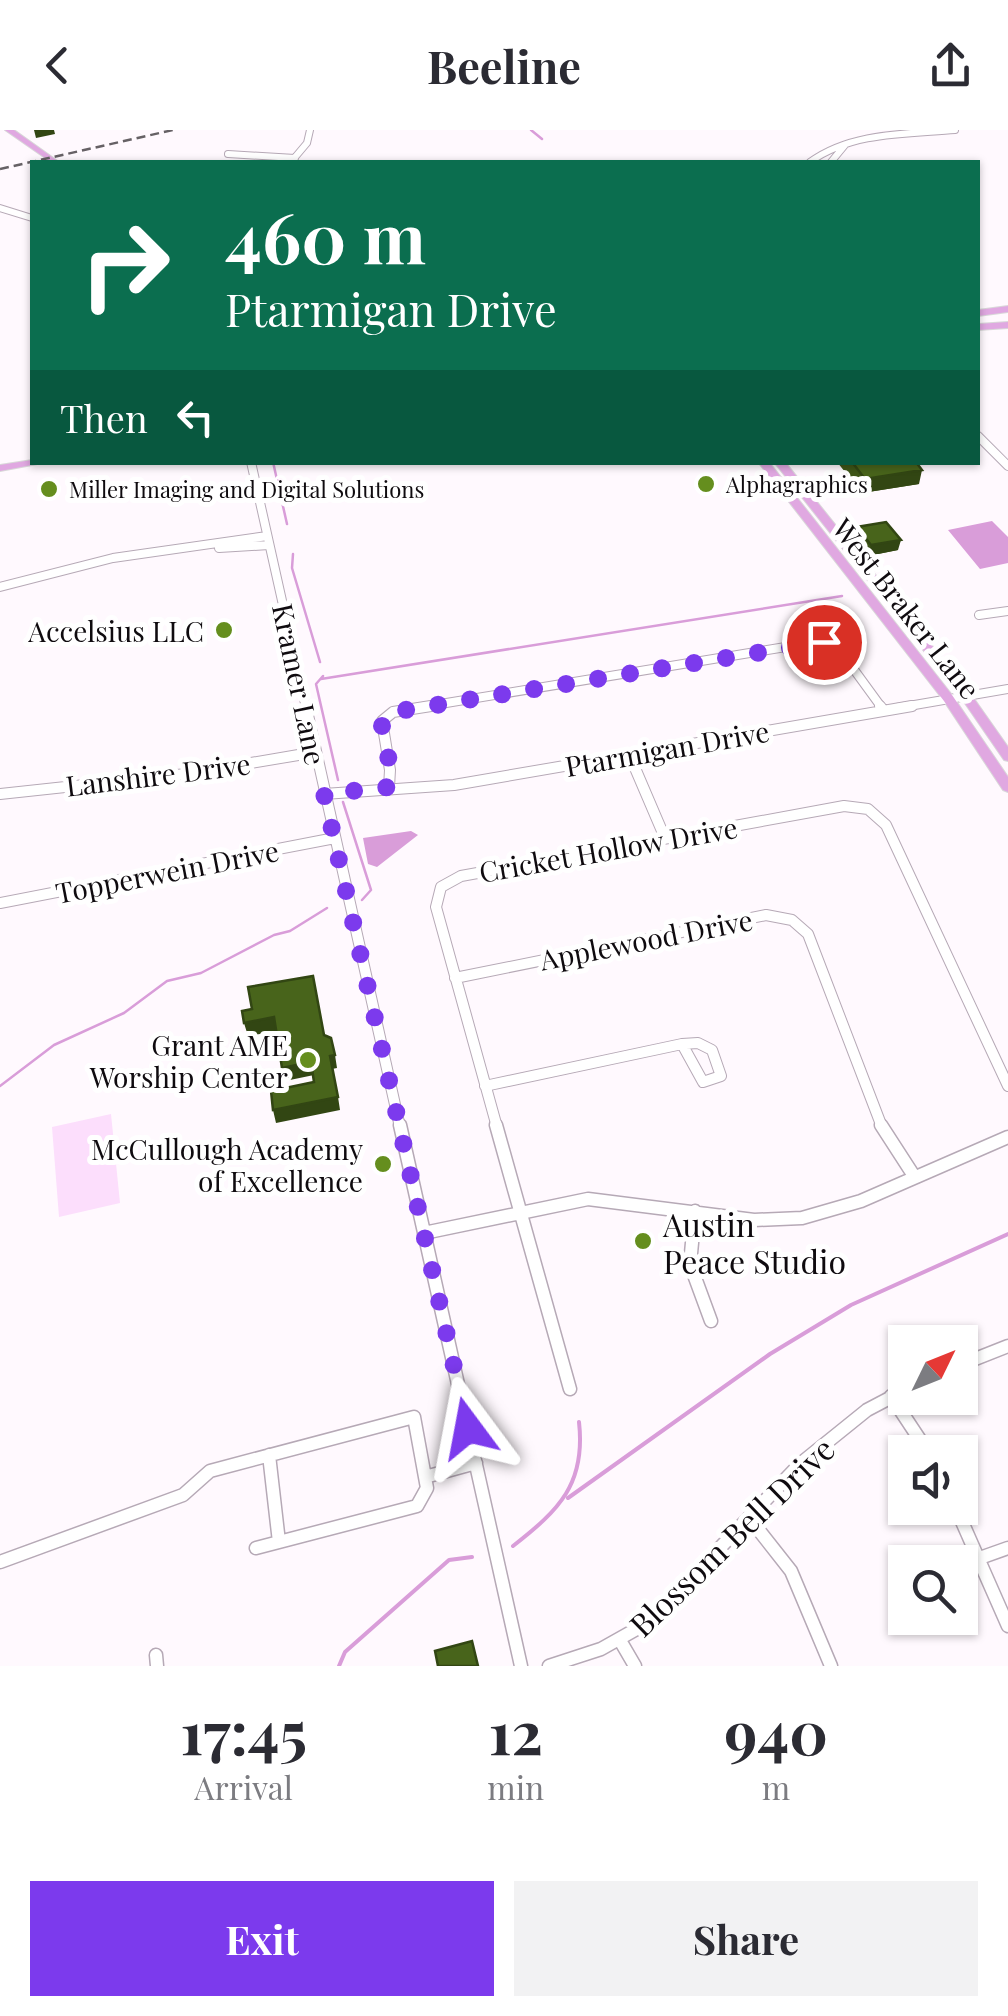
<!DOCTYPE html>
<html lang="en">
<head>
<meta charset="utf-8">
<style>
  body { margin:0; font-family:"Playfair Display",serif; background:#f2f2f3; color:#2b2b33; height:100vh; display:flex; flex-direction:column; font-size:38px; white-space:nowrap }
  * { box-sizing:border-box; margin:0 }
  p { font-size:32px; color:#7c7c81 }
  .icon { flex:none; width:55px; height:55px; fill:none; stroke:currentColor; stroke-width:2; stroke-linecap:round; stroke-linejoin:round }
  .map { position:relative; height:1536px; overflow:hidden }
  .side { display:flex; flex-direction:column; background:#fff; flex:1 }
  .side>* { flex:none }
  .top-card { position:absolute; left:30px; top:30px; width:950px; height:305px; border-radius:0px; box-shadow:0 2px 8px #0004; background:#0b6e4f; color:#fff; overflow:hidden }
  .needle { width:65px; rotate:47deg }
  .tools { position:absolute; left:888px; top:1195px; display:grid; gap:20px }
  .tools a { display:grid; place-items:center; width:90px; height:90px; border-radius:0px; background:#fff; box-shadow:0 2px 8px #0004; font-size:50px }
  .pin { position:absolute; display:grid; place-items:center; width:85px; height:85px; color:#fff; margin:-42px; border:5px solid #fff; border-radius:50%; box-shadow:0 2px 10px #0007 }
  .me { position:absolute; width:110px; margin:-55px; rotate:347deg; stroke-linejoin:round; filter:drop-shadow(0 0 8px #0008) }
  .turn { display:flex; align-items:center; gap:35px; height:210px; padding:0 30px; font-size:45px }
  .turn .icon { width:130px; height:130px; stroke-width:2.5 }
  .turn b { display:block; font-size:70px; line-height:85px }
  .then { display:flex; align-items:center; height:95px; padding:0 30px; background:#0003; gap:20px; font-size:38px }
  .eta { display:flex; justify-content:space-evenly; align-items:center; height:170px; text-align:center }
  .eta b { font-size:60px; font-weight:700; line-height:70px }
  .cta { display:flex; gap:20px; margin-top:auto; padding:20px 30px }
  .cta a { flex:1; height:115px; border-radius:0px; background:#7c3aed; color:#fff; font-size:40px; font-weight:700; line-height:115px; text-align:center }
  .cta a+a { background:#f2f2f3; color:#2b2b33 }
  header { display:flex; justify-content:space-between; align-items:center; height:130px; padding:0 30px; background:#fff; font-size:45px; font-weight:700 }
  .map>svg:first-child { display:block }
  .green { fill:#fcdefc }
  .water { fill:#d99dd9 }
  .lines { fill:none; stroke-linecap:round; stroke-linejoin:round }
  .stream-far1 { stroke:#d99dd9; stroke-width:2.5 }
  .stream { stroke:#d99dd9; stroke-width:4 }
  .minor-far3-casing { stroke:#b6a9b6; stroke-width:8 }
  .minor-far2-casing { stroke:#b6a9b6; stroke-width:10 }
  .minor-far1-casing { stroke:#b6a9b6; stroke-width:12 }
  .minor-casing { stroke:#b6a9b6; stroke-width:15 }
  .major-casing { stroke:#d9d8d9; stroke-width:2 }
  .minor-far3 { stroke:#fff; stroke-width:6 }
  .minor-far2 { stroke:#fff; stroke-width:8 }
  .minor-far1 { stroke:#fff; stroke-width:10 }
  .minor { stroke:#fff; stroke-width:12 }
  .major { fill:#e0a8e1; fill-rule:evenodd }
  .rail { stroke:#666165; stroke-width:2.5; stroke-dasharray:9 5; stroke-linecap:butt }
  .wall { fill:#3e5617 }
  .shaded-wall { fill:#324613 }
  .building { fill:#48641b; stroke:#324613; stroke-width:2.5 }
  .route { stroke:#7c3aed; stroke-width:18; stroke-dasharray:0 32.4 }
  .poi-dot { fill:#658e1e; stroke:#fff; stroke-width:4 }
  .labels { text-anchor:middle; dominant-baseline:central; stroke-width:10; stroke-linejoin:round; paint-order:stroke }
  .far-poi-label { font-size:22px; fill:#0f0b0f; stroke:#fff; text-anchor:start }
  .street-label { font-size:28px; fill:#0f0b0f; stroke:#fff }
  .poi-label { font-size:28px; fill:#0f0b0f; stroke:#fff; text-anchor:end }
  .near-poi-label { font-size:32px; fill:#0f0b0f; stroke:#fff; text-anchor:start }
  .near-street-label { font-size:32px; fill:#0f0b0f; stroke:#fff }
</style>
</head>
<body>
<header><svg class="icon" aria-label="back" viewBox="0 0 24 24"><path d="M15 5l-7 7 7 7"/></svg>Beeline<svg class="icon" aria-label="share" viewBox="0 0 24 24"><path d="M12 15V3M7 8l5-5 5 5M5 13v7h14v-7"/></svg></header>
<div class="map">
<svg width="1008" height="1536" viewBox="0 0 1008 1536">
  <rect width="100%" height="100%" fill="#fff9fe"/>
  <path class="green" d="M111 984 120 1073 59 1087 52 997Z"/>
  <path class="water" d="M992 391 1008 407V433L980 439 948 400Z
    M411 701 418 705 377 737 368 734 363 708Z"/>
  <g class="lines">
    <path class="stream-far1" d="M531 0 542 9
      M273 332 287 394
      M293 424 292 438 320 532
      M323 546 316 554 338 650
      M321 549 842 466
      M343 672 371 760 362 770
      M0 956 54 915 124 883 167 851 201 843 274 805 290 801 327 778"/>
    <path class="stream" d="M568 1368 770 1224 851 1175 1008 1104
      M513 1416C559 1380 586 1354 579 1292
      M339 1536 345 1522 449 1430 472 1427"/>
    <g class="minor-far3-casing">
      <path id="minor-far3" d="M228 24 295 28
        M291 32 307 13 310 0
        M810 32C851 2 906 4 955 0
        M831 32 845 15
        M0 78 32 88"/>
    </g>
    <g class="minor-far2-casing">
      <path id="minor-far2" d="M978 306 1008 336
        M251 332 306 578
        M219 418 269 415
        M0 457 113 428 267 406
        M979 485 1008 481
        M416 578 816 512 839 519 882 578
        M897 578 1008 559"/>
    </g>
    <g class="minor-far1-casing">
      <path id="minor-far1" d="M306 576 400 997
        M880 576 883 580
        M629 624 665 708
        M389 657 390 640 382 591 393 582 431 576
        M0 664 186 644 316 622
        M324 664 454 655 912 576
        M0 773 335 708
        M455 848 766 785 792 790 808 804 882 997
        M698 913 712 920 721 946 703 952 682 914Z
        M485 956 682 914
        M497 997 436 777 441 757 461 746 844 676 868 679 886 695 1008 956"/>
    </g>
    <g class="minor-casing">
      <path id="minor" d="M400 995 521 1536
        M496 995 570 1259
        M881 995 914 1046
        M695 1081 690 1134 711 1191
        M424 1103 588 1069 754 1090 802 1088 861 1071 1008 1007
        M960 1235 1008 1216
        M891 1266 928 1322
        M269 1325 279 1412
        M425 1347 476 1333
        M956 1378 1008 1496
        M750 1389 791 1441 831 1536
        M977 1429 1008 1418
        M0 1432 183 1365 210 1341 414 1287 427 1358 417 1376 256 1418
        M621 1512 635 1536
        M156 1525 157 1536
        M549 1536 601 1519 649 1492 800 1334 867 1280 905 1260"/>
    </g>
    <g class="major-casing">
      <path id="major" d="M5 0H14L59 32H51Z
        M1008 176V182L978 186V180Z
        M1008 192V198L978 200V194Z
        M32 330V332H48L0 341V335Z
        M758 332H769L952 565 1008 647V662L1003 660 944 571Z
        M774 332H785L970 563 1008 617V631L1004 630 962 569Z"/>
    </g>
    <use href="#minor-far3" class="minor-far3"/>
    <use href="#minor-far2" class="minor-far2"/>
    <use href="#minor-far1" class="minor-far1"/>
    <use href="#minor" class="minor"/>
    <use href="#major" class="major"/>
    <path class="rail" d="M0 39 173 0"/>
  </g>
  <path class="wall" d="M837 332H916L919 354 862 363Z
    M857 397 898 420 868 426 855 408Z"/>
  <path class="shaded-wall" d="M34 0H54L55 4 36 8Z
    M922 340 919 354 862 363 865 349Z
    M901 410 898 420 868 426 871 415Z
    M274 887 277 901 248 906 244 893Z
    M335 925 337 938 332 939 330 926Z
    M311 932 314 945 285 951 282 938Z
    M338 967 340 980 276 993 273 980Z"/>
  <path class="building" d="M852 332H916L922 340 865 349Z
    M886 392 901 410 871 415 857 397Z
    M313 846 324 905 331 908 335 925 330 926 338 967 273 980 271 961 314 952 311 932 282 938 274 887 244 893 242 881 252 879 248 857Z
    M472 1511 478 1536H438L435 1521Z"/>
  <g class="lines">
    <path class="route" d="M468 1298 324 664 389 657C395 633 381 614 382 591L393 582 824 512"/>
  </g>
  <g class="poi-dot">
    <circle cx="706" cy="354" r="10"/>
    <circle cx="49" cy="359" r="10"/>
    <circle cx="224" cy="500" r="10"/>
    <circle cx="308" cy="930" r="10"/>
    <circle cx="383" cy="1034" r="10"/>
    <circle cx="643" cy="1111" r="10"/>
  </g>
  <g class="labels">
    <g class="far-poi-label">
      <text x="726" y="354">Alphagraphics</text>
      <text x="69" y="359">Miller Imaging and Digital Solutions</text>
    </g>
    <g class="street-label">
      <text transform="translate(907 478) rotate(52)">West Braker Lane</text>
      <text transform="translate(300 554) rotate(78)">Kramer Lane</text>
      <text transform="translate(667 618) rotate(-10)">Ptarmigan Drive</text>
      <text transform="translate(158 644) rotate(-7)">Lanshire Drive</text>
      <text transform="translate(608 719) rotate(-10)">Cricket Hollow Drive</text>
      <text transform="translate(167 741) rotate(-11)">Topperwein Drive</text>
      <text transform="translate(646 809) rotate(-11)">Applewood Drive</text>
    </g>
    <g class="poi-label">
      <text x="204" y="500">Accelsius LLC</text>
      <text x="288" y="914">Grant AME<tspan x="288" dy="32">Worship Center</tspan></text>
      <text x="363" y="1018">McCullough Academy<tspan x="363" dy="32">of Excellence</tspan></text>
    </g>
    <g class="near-poi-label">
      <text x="663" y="1093">Austin<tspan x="663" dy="37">Peace Studio</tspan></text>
    </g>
    <g class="near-street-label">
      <text transform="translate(731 1406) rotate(-44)">Blossom Bell Drive</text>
    </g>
  </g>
</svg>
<div class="tools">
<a><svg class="needle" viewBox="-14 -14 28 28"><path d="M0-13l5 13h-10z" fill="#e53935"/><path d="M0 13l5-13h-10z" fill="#7c7c81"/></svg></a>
<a><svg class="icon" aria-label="sound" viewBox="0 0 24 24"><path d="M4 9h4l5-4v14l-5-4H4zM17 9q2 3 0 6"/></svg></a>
<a><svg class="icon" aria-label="search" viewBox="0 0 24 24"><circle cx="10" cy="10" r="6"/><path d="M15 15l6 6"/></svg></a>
</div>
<div class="pin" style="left:824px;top:512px;background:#d93025"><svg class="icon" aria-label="arrive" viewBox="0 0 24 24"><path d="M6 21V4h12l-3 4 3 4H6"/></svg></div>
<svg class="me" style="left:468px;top:1298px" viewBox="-20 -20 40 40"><path d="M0-17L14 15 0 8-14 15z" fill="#7c3aed" stroke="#fff" stroke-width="4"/></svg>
<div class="top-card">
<div class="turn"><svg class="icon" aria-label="right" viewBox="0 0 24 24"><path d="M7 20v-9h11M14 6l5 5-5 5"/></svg><div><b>460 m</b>Ptarmigan Drive</div></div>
<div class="then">Then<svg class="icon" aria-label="left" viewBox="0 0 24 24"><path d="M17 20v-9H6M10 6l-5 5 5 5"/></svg></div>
</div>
</div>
<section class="side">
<div class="eta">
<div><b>17:45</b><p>Arrival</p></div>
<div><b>12</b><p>min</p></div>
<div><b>940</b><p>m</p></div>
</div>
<div class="cta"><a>Exit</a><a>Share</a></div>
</section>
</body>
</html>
